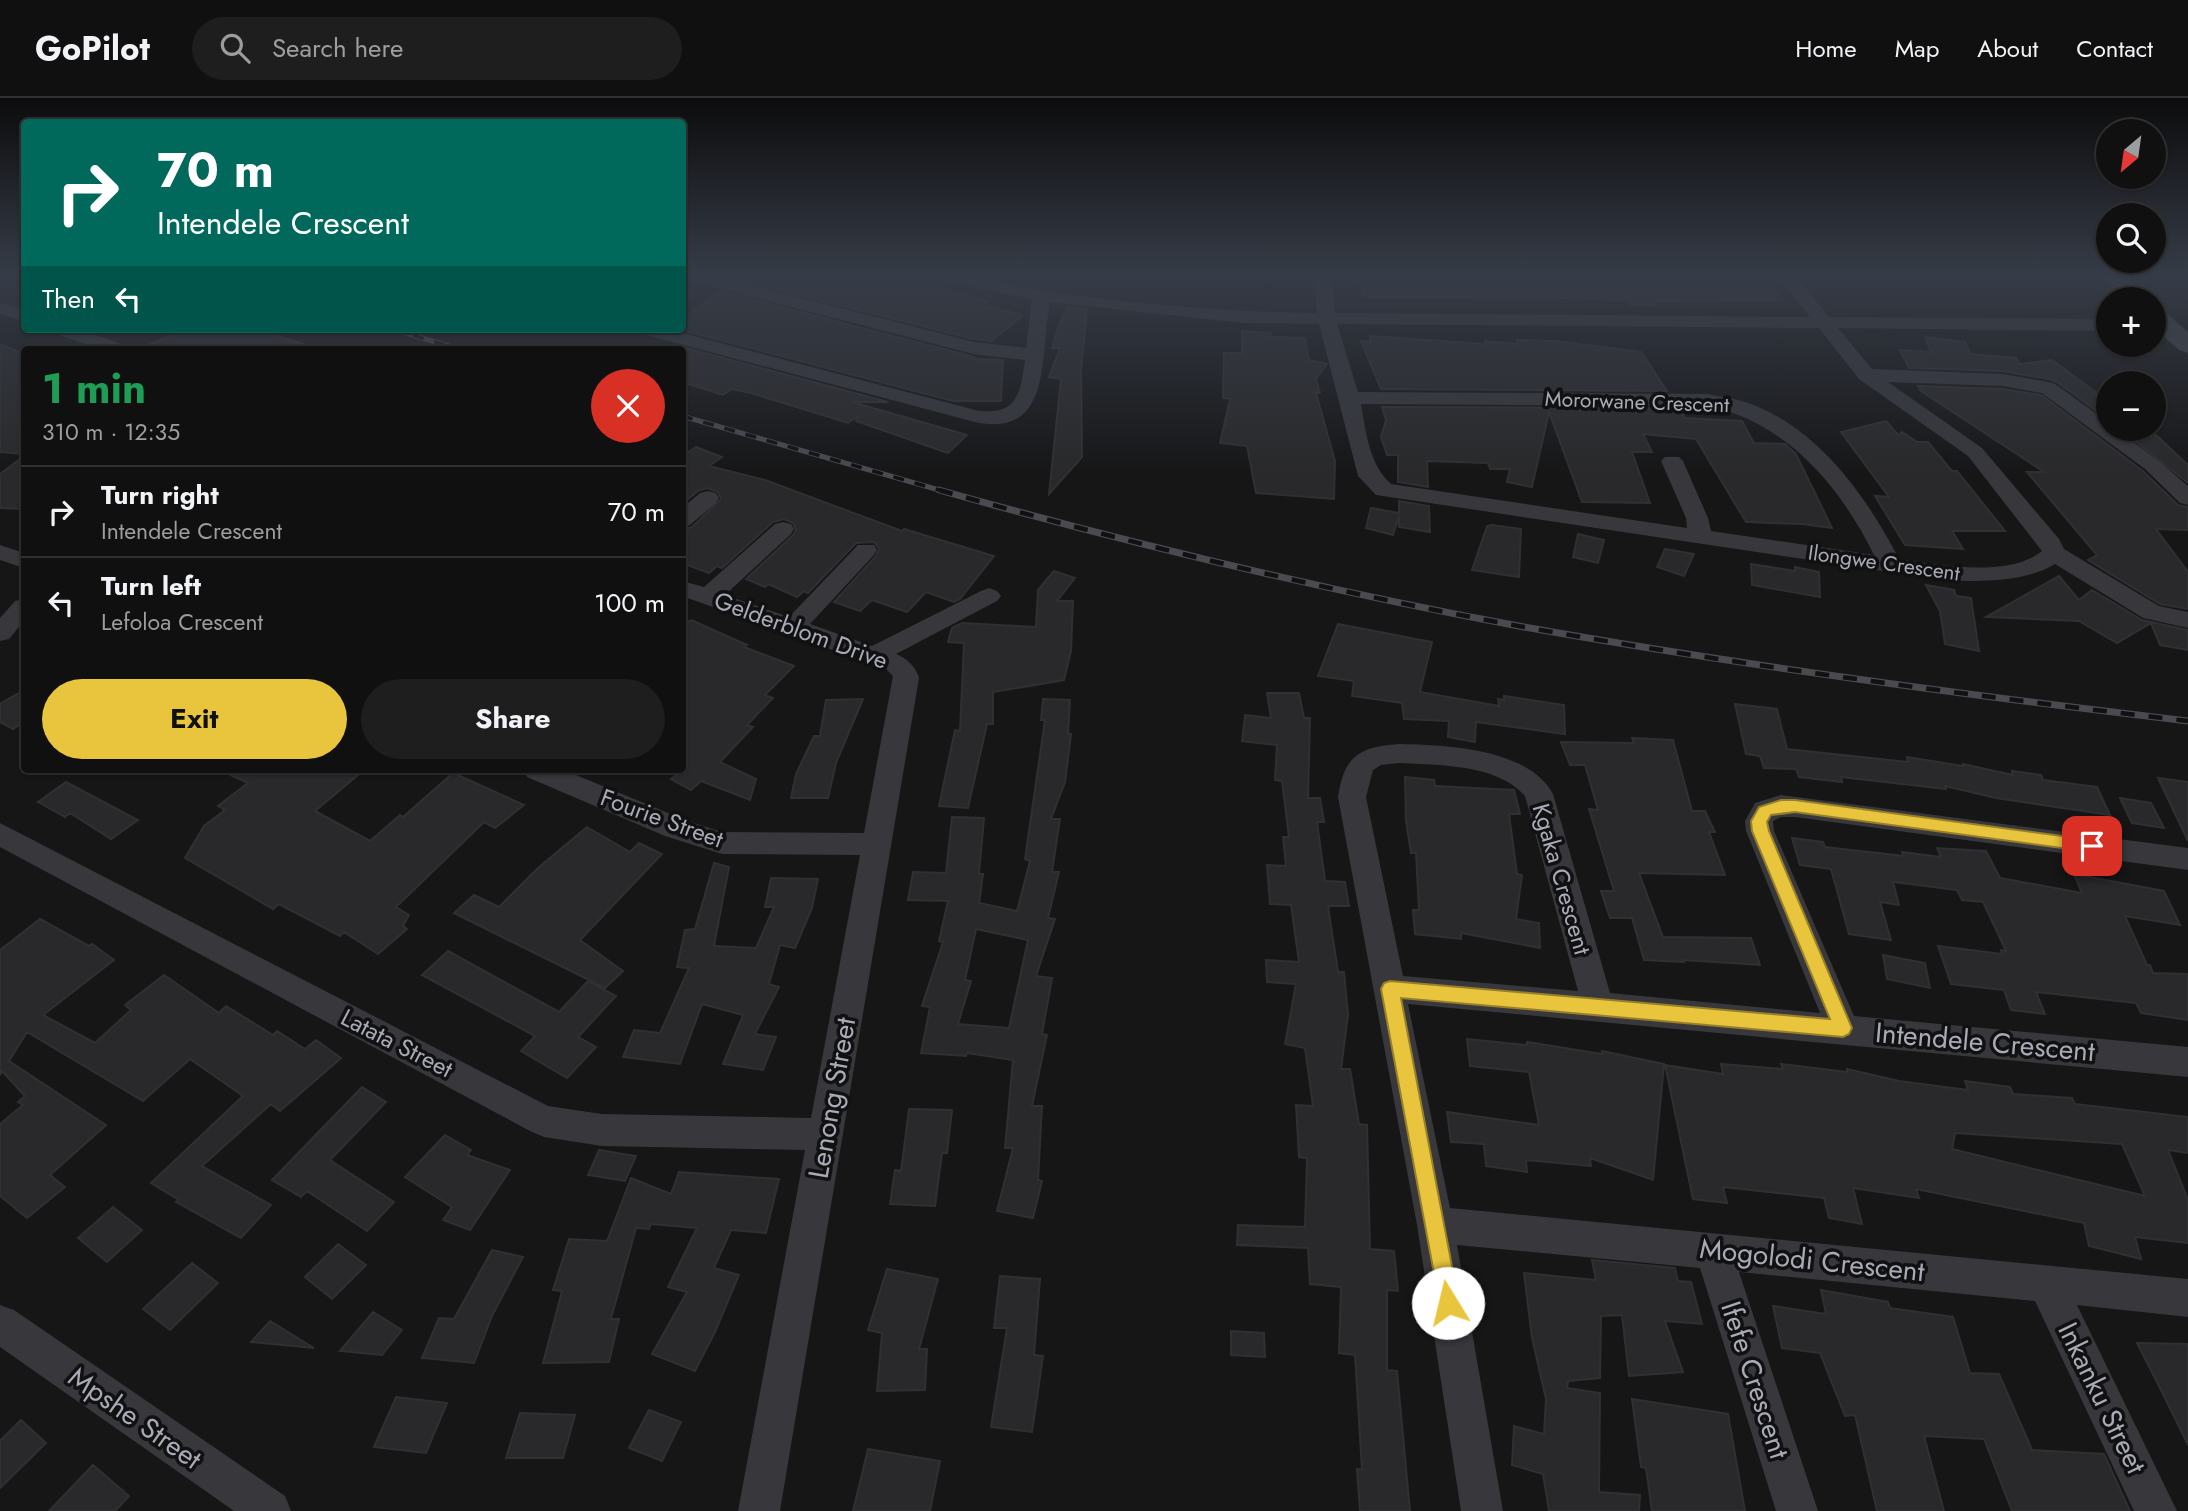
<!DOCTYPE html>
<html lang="en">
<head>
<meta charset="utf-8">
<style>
  body { margin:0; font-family:Jost,sans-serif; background:#1e1e1f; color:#f1f3f6; height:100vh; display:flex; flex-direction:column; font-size:26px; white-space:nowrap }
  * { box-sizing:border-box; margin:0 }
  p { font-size:23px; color:#9c9d9f }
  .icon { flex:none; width:38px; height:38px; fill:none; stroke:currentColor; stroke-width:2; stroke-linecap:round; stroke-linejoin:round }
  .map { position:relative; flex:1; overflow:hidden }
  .details { position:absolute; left:21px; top:248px; width:665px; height:427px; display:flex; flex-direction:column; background:#101011; border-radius:7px; box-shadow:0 2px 5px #0004,0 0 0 2px #303031 }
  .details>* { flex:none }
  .top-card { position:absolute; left:21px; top:21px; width:665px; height:214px; border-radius:7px; box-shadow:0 2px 5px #0004,0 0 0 2px #303031; background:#00695c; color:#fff; overflow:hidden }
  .needle { width:46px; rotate:209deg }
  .controls { position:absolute; left:2096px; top:21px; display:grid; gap:14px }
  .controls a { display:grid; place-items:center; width:70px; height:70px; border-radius:50%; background:#101011; box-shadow:0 2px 5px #0004,0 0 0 2px #303031; font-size:35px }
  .pin { position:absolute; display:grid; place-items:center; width:60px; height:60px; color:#fff; margin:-30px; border-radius:14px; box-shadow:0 4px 10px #0006 }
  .me { position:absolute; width:77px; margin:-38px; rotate:351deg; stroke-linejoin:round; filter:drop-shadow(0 0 5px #0008) }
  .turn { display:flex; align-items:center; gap:24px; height:147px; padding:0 21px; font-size:32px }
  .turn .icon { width:91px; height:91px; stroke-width:2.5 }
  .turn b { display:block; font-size:49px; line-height:60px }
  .then { display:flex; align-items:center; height:66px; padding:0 21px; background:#0003; gap:14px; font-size:26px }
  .round { display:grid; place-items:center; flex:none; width:74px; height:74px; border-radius:37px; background:#1e1e1f }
  .summary { display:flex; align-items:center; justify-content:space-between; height:119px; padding:0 21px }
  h1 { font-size:42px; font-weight:700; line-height:52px; color:#1e9e55 }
  .cta { display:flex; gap:14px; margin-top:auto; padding:14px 21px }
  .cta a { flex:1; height:80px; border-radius:42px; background:#e8c53d; color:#111; font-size:28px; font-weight:700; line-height:80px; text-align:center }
  .cta a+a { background:#1e1e1f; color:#f1f3f6 }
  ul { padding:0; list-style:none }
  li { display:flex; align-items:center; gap:21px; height:91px; padding:0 21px; border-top:2px solid #303031 }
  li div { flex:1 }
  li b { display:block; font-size:26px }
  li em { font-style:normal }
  header { display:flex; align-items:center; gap:42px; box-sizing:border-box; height:98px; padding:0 35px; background:#101011; border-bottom:2px solid #303031 }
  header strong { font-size:33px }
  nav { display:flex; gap:38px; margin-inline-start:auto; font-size:24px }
  .search { width:490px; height:63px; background:#1e1e1f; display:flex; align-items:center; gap:18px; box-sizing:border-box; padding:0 24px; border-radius:38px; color:#9c9d9f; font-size:26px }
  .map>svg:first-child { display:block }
  .building { fill:#29292b; stroke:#303033; stroke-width:2; fill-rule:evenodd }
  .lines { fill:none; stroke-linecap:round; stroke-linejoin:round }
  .minor { fill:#37373c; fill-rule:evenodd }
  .secondary { fill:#45464c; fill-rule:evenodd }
  .rail-far1-casing { stroke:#4a4b51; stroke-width:5 }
  .rail-casing { stroke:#4a4b51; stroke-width:7 }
  .rail-far1 { stroke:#111112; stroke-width:3.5; stroke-dasharray:11; stroke-linecap:butt }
  .rail { stroke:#111112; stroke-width:4.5; stroke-dasharray:14; stroke-linecap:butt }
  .route { fill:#e8c53d; stroke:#978028; stroke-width:2 }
  .labels { text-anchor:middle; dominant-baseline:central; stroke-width:7; stroke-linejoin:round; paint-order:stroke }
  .far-street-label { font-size:21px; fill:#a8abb7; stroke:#111112 }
  .street-label { font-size:24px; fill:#a8abb7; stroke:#111112 }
  .near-street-label { font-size:28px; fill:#a8abb7; stroke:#111112 }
</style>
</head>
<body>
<header>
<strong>GoPilot</strong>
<div class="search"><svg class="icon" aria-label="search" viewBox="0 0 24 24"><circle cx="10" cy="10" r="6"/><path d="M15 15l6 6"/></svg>Search here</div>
<nav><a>Home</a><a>Map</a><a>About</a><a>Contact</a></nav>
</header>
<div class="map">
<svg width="2188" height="1413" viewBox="0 0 2188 1413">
  <rect width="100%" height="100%" fill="#161617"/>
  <path class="building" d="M744 178H891L988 203 983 207 1023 217 992 243 974 241 739 182Z
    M1360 178H1762L1783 202 1654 203 1655 208 1629 207 1628 202 1567 200 1363 199Z
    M720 193 974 259 972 261 1003 262 1001 303H953L682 232V222Z
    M1067 209 1087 211 1081 273 1082 359 1049 396 1061 281 1049 279 1060 250H1052L1059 227Z
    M184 231H256L307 247V252H138Z
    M1242 233 1271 235V239L1305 240 1309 262 1327 266 1316 281 1320 295H1316L1335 363 1334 401 1256 395 1247 348 1220 345 1230 301 1223 300 1224 255H1242Z
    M1370 238 1485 246V243L1519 246 1517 242 1556 243 1641 254 1667 293 1381 291 1361 243 1370 244Z
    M1925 239 1965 244 1970 256 2016 260 2020 266 2052 262 2109 304V322L2057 284 2049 281 2002 273 1909 270 1900 252 1931 254Z
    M0 246 24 256V356L0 354Z
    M682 249 888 304H852L967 337 948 355 856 323 858 318 848 325 751 295 731 291 723 297 682 284Z
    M1918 288 2002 291 2041 297 2143 373 2178 407 2188 409V432L2156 431 2188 474V511L2160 506 2088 462 2097 457 2027 374H2044L1921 293Z
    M1382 309 1679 310 1685 320 1742 323 1754 345 1785 346 1796 356 1832 430 1802 426 1746 424 1696 341 1643 336 1652 354H1632L1650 405 1582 404 1549 314 1532 389 1507 384 1510 371H1490L1488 365 1427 363 1428 389 1398 384V357H1387L1381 339 1386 322Z
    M1886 323 1898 337 1902 334 1917 344H1928L1952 373H1957L2005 433H1952L1963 451 1905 447 1875 398 1889 399 1841 334Z
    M2120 331H2148L2156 337 2188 367V385Z
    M696 349 722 359 709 368 765 382 902 433 904 431 994 458 960 501 954 504 926 494 907 514 872 502 860 513 834 504 876 458 879 451 874 444 856 445 808 495 804 493 797 499 768 486 765 489 746 481 793 437 796 432 793 425 784 421 773 424 722 470 717 468 709 475 682 465V432L692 429 721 401 718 394 707 390 698 393 682 406V358Z
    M24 358V411L0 410V376Z
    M1399 403 1429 408 1430 434 1399 429V418L1393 437 1366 430 1371 410 1399 415Z
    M1492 427 1521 431 1519 479 1472 472 1487 428Z
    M1578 436 1604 442 1598 465 1573 459Z
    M1665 451 1694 456 1684 478 1657 469Z
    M1751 466 1795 473V469L1819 474 1820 499 1752 487Z
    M1054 473 1075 480 1057 503H1073L1071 553 1064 582 993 594V626H987L968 710 939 708 955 632 960 633 964 545 948 544 952 530 962 525 1036 529 1038 492Z
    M2059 478 2079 502 2092 492 2142 522 2188 532V552L2160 547 2151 525 2117 545 2079 523 1986 519Z
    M1926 487 1954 492 1956 498 1971 500 1979 553 1945 546 1940 513Z
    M691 522 747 547 744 549 794 568 765 597 773 600 747 627 753 629 720 664 756 681 750 702 701 683 691 692 671 681 682 672V529Z
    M1338 526 1432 544 1420 594 1499 608 1498 601 1504 602V598L1564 607 1565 636 1476 624 1475 644 1448 639 1449 623 1404 621 1402 605 1352 598 1354 583 1318 578Z
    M24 592V624L13 631 0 624V606Z
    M1267 595H1299L1304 620H1310L1308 700H1320L1324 724H1317L1325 783 1345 784 1349 808H1328L1338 874H1344L1348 917 1341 971H1350L1359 1026 1367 1027 1370 1151 1394 1153 1398 1193 1387 1192V1272L1397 1273 1410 1413H1360L1357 1371 1362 1372 1355 1257 1339 1255 1341 1189 1310 1186 1308 1150 1237 1147 1238 1127 1305 1129 1307 1060 1299 1059 1296 1007 1313 1008 1305 950 1285 946 1296 886 1267 884 1266 862 1299 864 1291 807 1270 806 1267 767 1286 768 1283 739H1289L1282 683 1275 682 1277 647 1242 643 1245 617 1271 620Z
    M863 601 836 665 828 700H791L796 676 814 638H820L826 602Z
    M1043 601 1070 602 1068 636H1071L1065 684 1051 721H1060L1052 774H1059L1048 820 1055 821 1036 878 1052 880 1042 936 1047 937 1032 1008H1042L1038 1082 1042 1083 1033 1120 997 1113 1013 1050H1005L1013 962 967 955 966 958 921 955 930 909 922 908 943 844 939 843 948 803 908 802 913 774 946 775 952 719 984 720 979 776H983L979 805 1017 813 1030 763 1025 761 1045 622H1041ZM976 831 1028 842 1009 930 958 926 971 883 965 882Z
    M1735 606 1777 611 1787 651 1908 664 1907 659 1963 668V666L2013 677 2012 673 2041 677 2043 682 2097 689 2110 717 1996 700 1945 688 1946 691 1841 679 1842 684 1799 679 1796 671 1764 670 1760 658 1746 656Z
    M1632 640 1673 642 1692 713H1705L1715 734H1709L1725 777 1639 775 1663 839 1751 840 1760 867 1683 862 1684 864 1644 862 1632 820H1610L1601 793H1614L1589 711 1598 712 1585 667H1570L1561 644 1634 645Z
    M220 672H364L315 713 370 743 400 717 403 719 453 675 524 707 495 730 484 724 396 809 409 817 403 828 407 831 378 856 344 834 340 838 279 806 273 811 185 760 204 728 225 712 218 708 248 685Z
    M1405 679 1434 682 1435 688 1514 692 1520 716H1509L1517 776 1522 777 1516 821 1539 825 1540 850 1461 835V841L1415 836 1413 812H1419L1416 755H1411L1406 723Z
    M2158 680 2188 684V743Z
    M66 684 138 722 111 741 70 715 65 719 38 704Z
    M2120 700 2151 705 2164 730 2132 725Z
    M587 729 630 754 639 745 662 756 580 842 623 873 605 890 454 815 474 797 499 809 538 770Z
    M1792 740 1823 744 1825 749 1904 758 1902 754 1941 759 1937 750 1986 753 2000 780 2082 795 2074 776 2164 793 2180 827 2125 818 2147 867H2150L2153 875 2188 876V922L2141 915 2136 905 2036 894 2045 916 2011 912 2004 892 1951 886 1938 848 2002 856 2001 852 2006 853 1983 804 1962 802 1957 792 1893 784 1899 807 1880 804 1891 842 1849 836 1831 771 1800 767Z
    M714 765 729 769 714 848 756 850 774 809H765L771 780 818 781 812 810 795 850 780 847 769 886 779 889 755 936 776 939 763 972 723 966 743 917 702 906 680 966 623 959 634 932 660 935 689 870 677 869 685 832 695 831Z
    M40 821 89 848 92 846 114 862 43 917 95 945 131 912 125 907 164 877 219 915 226 908 273 937 277 933 305 951 316 942 341 960 280 1013 271 1006 202 1068 271 1107 241 1140 176 1104 179 1102 151 1085 243 998 190 961 143 1003 27 934 9 963 106 1027 50 1077 65 1089 27 1120 0 1098V1026L23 1007 18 1004 25 998 2 973 0 977V852Z
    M448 853 559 914 588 883 616 898 578 939 596 949 567 980 521 953 535 938 422 877Z
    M1883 857 1925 865 1930 890 1887 881Z
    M1467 941 1527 947V944L1602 956V953L1664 966 1653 1082 1590 1060 1591 1068 1526 1062 1527 1074 1486 1068 1484 1046 1451 1044 1447 1014 1539 1027 1529 974 1470 968Z
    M1721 966 1783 971 1781 966 1847 974V971L1899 983 1968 992 1965 983 2010 989 2013 996 2072 1000 2075 1006 2188 1019V1055L2168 1052 2188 1102V1145L2135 1139 2141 1161 2089 1148 2084 1125 1916 1091 1919 1100 1853 1090 1862 1126 1829 1120 1824 1100 1723 1089 1727 1105 1693 1101 1665 967 1723 976ZM1955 1035 2122 1046 2145 1098 1952 1051Z
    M362 989 386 1004 330 1062 394 1104 367 1133 307 1093 301 1099 272 1082Z
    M909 1011 952 1012 947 1055H942L935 1108 890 1106 895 1072 901 1073Z
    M445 1037 471 1052 467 1057 510 1072 470 1132 443 1122 452 1109 405 1079Z
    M599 1052 636 1058 625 1083 588 1077Z
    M679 1074 779 1081 766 1135 731 1132 714 1170 739 1177 715 1234 695 1273 652 1256 687 1194 668 1189 697 1130 651 1126 649 1131 636 1130 611 1221H619L609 1264 543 1265 562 1193 553 1192 569 1141 607 1143 631 1080 671 1096Z
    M113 1109 142 1132 107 1164 78 1140Z
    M338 1146 366 1167 332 1201 305 1179Z
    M492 1152 523 1159 492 1218 474 1265 422 1260 439 1220 454 1221Z
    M1592 1162 1675 1170 1678 1183 1691 1184 1702 1226 1665 1223 1683 1274 1629 1278 1622 1217 1601 1218 1600 1280 1568 1283 1567 1290 1600 1295 1599 1394 1640 1397 1639 1413H1549L1543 1376 1512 1367 1514 1328 1544 1336 1546 1301 1532 1240 1524 1175 1596 1182Z
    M192 1165 218 1185 170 1232 143 1211Z
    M887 1171 938 1181 919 1251H927L925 1292 877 1293 882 1235 868 1232Z
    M1000 1178 1040 1181 1034 1257 1043 1258 1032 1334 991 1329 1007 1230H994Z
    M1821 1192 1888 1204 1890 1210 1953 1219 1970 1275 1999 1276 2032 1352 2104 1356 2130 1413H2012L1984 1341 1924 1338 1944 1413H1877L1855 1317 1845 1318 1820 1255 1782 1250 1773 1208 1826 1216Z
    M373 1214 402 1232 382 1257 340 1253Z
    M270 1223 314 1250 251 1244Z
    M1231 1233 1264 1235 1265 1259 1231 1257Z
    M2137 1245 2188 1246V1347L2163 1296Z
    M396 1299 447 1305 426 1355 374 1349Z
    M1632 1301 1728 1316 1745 1413H1652L1646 1370 1641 1369Z
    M649 1312 681 1324 662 1363 629 1350Z
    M520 1315 575 1317 563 1360H506Z
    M21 1322 46 1345 0 1390V1343Z
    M868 1351 940 1363 930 1413H853Z
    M93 1367 129 1398 115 1413H49Z"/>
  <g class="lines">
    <path class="minor" d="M684 178H714L974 244 1026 250 1032 201 946 183 937 178C977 178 1006 187 1044 193 1134 206 1226 214 1317 215L1314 178H1332L1335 215 1810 219 1778 178H1796L1829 219 2109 221V233L1838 230 1872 271 2002 276 2048 284 2055 286 2109 325V331H2116L2159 363 2188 388V407L2180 405 2145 371 2042 295 2002 288 1888 284 1982 350 2059 441 2064 451 2159 508 2188 514V530L2143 520 2055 466C2023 485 1980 484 1944 482L1376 397 1358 378 1319 226 1243 225 1050 204C1039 256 1055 344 971 323L639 235 637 231H667L979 313C1018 316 1020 296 1025 262L974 256 687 182ZM1337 226 1819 230 1859 281 1968 358 2042 453C2009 480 1938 467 1899 461 1866 397 1816 327 1745 304 1733 300 1720 299 1708 296L1358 294ZM1361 306 1708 308C1786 324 1840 388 1874 457L1711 433 1708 420 1683 363 1679 359H1665L1661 363 1686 420 1687 430 1391 386C1369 366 1366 334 1361 306Z
      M0 205 24 212V223L0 216Z
      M52 231H79L127 248 129 252H102L54 235Z
      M708 393 716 395 719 400 716 405 690 427 682 429V410L700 395Z
      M783 424 791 426 794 431 791 436 725 497 789 519 858 447H874L877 452 874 457 810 526 872 548 981 493 989 490 997 493 1001 498 997 503 896 556C907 560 916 569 919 580L780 1413H738L805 1052 602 1048 544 1039 532 1034 0 749V725L548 1008 602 1016 811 1020 860 757 722 756 665 738 527 679 523 672H564L685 722 722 734 864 735 893 578 886 571 682 498V483L704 489 775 426Z
      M0 447 24 455V470L0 462Z
      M24 501V523L9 541 0 543V520L15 503Z
      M1399 646C1446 647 1528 650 1553 696L1610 895 1820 915 1746 733 1745 723 1755 705 1781 697 2188 750V772L1795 719H1781L1773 723 1774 733 1854 918 2188 949V979L1408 906 1450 1110 2188 1181V1219L2077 1207 2177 1413H2134L2035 1203 1739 1174 1818 1413H1776L1700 1170 1457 1147 1503 1413H1461L1417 1127 1338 699C1344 658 1359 649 1399 646ZM1399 665C1438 667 1498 666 1525 698L1578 893 1403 878 1366 699 1373 672 1381 667Z
      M0 1207 14 1212 285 1398 291 1413H234L0 1249Z"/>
    <path class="secondary" d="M2100 178H2126L2150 201H2124Z
      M2154 210 2163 212 2188 234V255L2179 252 2154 230Z"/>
    <g class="rail-far1-casing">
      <path id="rail-far1" d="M392 231 462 252
        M682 318 946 394"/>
    </g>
    <g class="rail-casing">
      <path id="rail" d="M939 392C1132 446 1327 493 1524 529 1744 568 1966 597 2188 623"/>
    </g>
    <use href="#rail-far1" class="rail-far1"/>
    <use href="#rail" class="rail"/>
  </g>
  <linearGradient id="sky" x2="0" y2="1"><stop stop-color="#0c0c0d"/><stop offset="0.47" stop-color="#363c47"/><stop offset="1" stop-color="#363c47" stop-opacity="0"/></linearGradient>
  <rect width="2188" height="376" fill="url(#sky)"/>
  <path class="route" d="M1781 702H1795L2092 742 2100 748 2092 754 1795 714 1771 717 1767 724 1769 733 1852 930 1849 936 1843 939 1401 900 1459 1205 1456 1213 1448 1216 1441 1213 1381 891 1384 885 1390 883 1830 921 1752 733 1751 723 1759 709Z"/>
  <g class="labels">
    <g class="far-street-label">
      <text transform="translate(1637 304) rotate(2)">Mororwane Crescent</text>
      <text transform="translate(1884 465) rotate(8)">Ilongwe Crescent</text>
    </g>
    <g class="street-label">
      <text transform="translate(801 532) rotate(20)">Gelderblom Drive</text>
      <text transform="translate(662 720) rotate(20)">Fourie Street</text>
      <text transform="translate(1562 781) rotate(74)">Kgaka Crescent</text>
      <text transform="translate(397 945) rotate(27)">Latata Street</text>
    </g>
    <g class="near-street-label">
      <text transform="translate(1985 944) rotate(5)">Intendele Crescent</text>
      <text transform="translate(832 1000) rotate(-80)">Lenong Street</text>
      <text transform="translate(1812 1162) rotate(6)">Mogolodi Crescent</text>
      <text transform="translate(1755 1282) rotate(72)">Ifefe Crescent</text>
      <text transform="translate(2102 1300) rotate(64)">Inkanku Street</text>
      <text transform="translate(135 1320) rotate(35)">Mpshe Street</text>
    </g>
  </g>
</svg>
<div class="controls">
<a><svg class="needle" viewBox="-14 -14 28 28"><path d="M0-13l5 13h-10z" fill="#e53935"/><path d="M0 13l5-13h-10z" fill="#9c9d9f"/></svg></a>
<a><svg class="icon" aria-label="search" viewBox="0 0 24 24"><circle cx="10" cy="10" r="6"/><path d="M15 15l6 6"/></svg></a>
<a>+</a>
<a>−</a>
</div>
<div class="pin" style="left:2092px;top:748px;background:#d93025"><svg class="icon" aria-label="arrive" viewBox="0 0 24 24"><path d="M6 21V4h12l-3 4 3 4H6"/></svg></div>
<svg class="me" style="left:1448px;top:1205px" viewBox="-20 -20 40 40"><circle r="19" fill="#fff"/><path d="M0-13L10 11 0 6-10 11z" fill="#e8c53d"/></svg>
<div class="top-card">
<div class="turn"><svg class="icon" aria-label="right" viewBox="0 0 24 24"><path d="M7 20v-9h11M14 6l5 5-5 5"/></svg><div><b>70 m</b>Intendele Crescent</div></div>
<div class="then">Then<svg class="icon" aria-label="left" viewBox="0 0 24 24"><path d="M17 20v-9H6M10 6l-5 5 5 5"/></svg></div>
</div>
<section class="details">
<div class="summary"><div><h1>1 min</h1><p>310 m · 12:35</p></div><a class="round" style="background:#d93025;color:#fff"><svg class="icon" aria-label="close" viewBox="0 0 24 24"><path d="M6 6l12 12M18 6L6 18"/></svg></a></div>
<ul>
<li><svg class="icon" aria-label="right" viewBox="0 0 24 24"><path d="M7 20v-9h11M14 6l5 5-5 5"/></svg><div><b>Turn right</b><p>Intendele Crescent</p></div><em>70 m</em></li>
<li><svg class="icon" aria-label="left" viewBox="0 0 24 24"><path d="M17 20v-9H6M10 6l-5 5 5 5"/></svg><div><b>Turn left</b><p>Lefoloa Crescent</p></div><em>100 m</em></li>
</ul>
<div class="cta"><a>Exit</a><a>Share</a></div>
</section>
</div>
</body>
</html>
